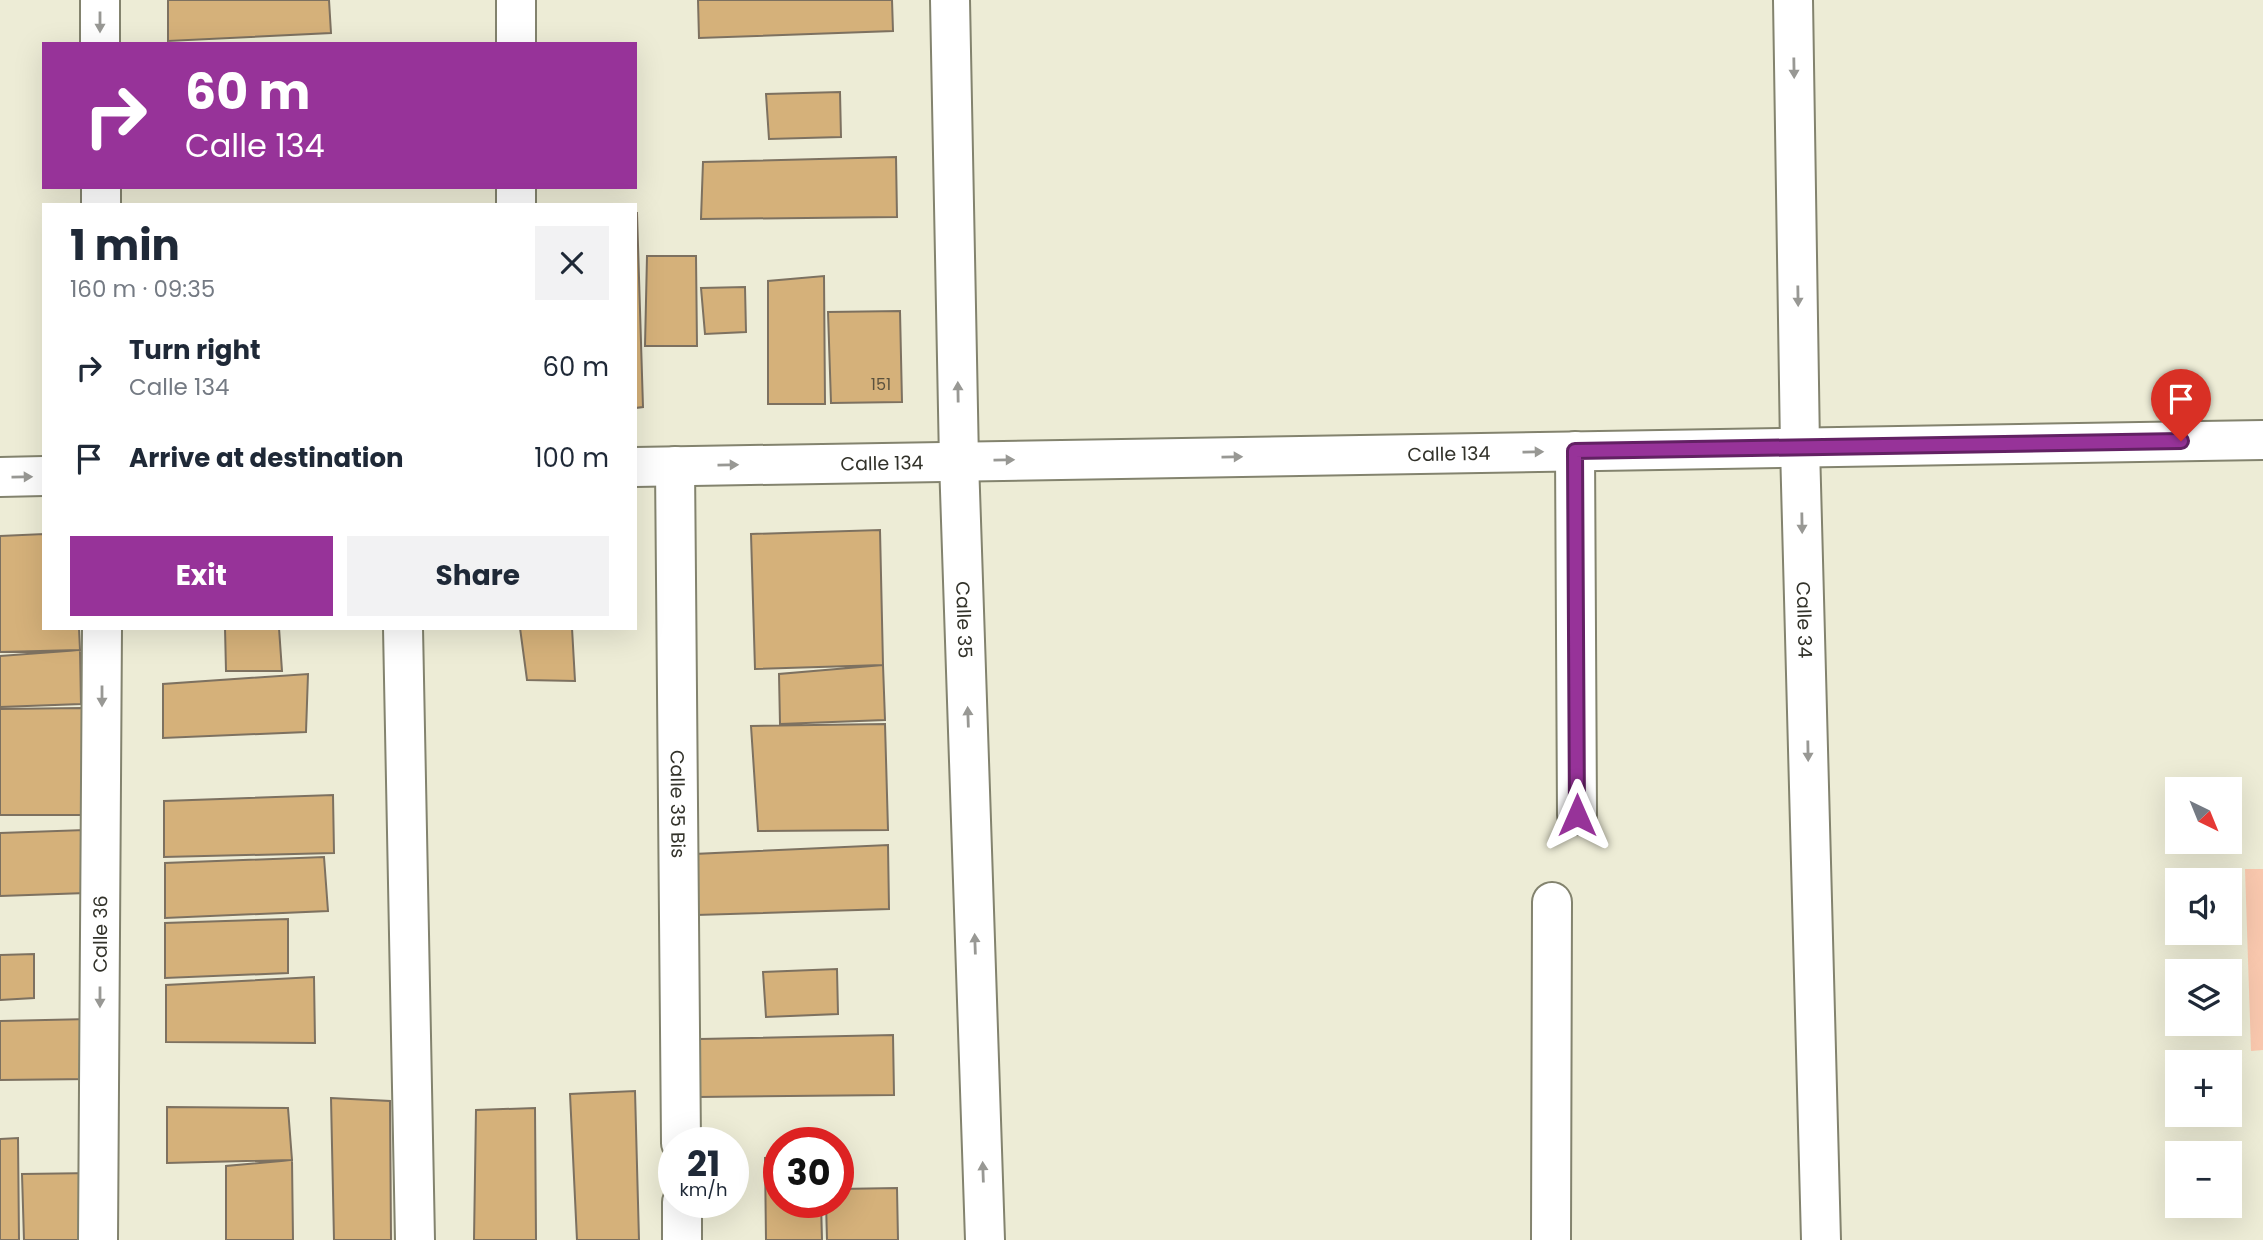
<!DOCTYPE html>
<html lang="en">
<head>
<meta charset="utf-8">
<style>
  body { margin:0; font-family:Poppins,sans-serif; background:#f2f2f3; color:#1f2937; height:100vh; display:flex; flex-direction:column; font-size:26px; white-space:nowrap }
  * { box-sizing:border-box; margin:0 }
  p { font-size:23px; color:#747a83 }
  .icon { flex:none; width:38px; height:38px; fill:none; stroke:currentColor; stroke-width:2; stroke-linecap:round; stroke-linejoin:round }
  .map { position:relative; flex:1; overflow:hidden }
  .drawer { position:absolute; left:42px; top:203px; width:595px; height:427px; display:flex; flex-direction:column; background:#fff; border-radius:0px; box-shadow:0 7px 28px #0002 }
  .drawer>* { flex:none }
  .banner { position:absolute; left:42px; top:42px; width:595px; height:147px; border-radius:0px; box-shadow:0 7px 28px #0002; background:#973399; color:#fff; overflow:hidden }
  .needle { width:46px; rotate:137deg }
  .fabs { position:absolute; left:2165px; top:777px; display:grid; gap:14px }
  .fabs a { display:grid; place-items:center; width:77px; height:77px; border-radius:0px; background:#fff; box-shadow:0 7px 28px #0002; font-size:35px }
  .speed { position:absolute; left:658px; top:1127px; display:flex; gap:14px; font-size:35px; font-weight:700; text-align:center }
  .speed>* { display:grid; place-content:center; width:91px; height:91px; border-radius:50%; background:#fff; box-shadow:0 7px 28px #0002; line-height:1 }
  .speed small { font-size:18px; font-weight:400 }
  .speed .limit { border:10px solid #d22; background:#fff; color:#111 }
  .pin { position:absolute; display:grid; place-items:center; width:60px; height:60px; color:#fff; margin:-72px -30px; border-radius:50% 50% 50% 0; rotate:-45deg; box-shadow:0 0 7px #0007 }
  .pin .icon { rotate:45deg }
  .me { position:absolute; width:77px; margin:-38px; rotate:0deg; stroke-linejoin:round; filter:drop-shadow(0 0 5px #0008) }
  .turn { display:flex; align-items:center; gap:24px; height:147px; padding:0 28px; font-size:32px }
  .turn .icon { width:91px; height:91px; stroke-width:2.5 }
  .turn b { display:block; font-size:49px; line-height:60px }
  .round { display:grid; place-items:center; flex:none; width:74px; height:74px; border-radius:0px; background:#f2f2f3 }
  .summary { display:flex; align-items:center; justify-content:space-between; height:119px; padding:0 28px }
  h1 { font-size:42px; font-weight:700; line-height:52px }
  .cta { display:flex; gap:14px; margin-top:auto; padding:14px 28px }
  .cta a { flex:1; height:80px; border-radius:0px; background:#973399; color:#fff; font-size:28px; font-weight:700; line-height:80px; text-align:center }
  .cta a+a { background:#f2f2f3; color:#1f2937 }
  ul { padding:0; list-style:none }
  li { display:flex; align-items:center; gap:21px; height:91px; padding:0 28px }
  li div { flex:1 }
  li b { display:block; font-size:26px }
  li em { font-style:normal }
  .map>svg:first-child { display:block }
  .green { fill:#f9c8ae }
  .building { fill:#d5b17a; stroke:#7d7160; stroke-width:2 }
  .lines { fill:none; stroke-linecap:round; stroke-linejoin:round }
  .minor-casing { stroke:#83836e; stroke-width:42 }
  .minor { stroke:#fff; stroke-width:38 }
  .oneway { fill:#989894 }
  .route-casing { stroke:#622163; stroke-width:18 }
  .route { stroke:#973399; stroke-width:12 }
  .labels { text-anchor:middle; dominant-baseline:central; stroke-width:5; stroke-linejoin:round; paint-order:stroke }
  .number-label { font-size:16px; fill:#5b523e }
  .street-label { font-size:19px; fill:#32322a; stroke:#fff }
</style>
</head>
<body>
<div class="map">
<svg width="2263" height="1240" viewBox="0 0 2263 1240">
  <rect width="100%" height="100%" fill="#edecd6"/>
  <path class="green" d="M2245 869H2263V1050L2251 1051Z"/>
  <path class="building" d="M168 0H329L331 33 168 41Z
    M698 0H892L893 31 699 38Z
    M840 92 841 137 769 139 766 94Z
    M896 157 897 217 701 219 703 162Z
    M635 213H637L643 407 635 408Z
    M647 256H696L697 346H645Z
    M824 276 825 404H768V281Z
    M745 287 746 332 705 334 701 288Z
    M900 311 902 402 831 403 828 312Z
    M880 530 883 665 755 669 751 534Z
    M44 534V628H79L80 650 0 652V536Z
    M225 628H279L282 671H226Z
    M520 628H572L575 681 527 680Z
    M80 650 81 704 0 707V656Z
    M883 665 885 720 780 724 779 674Z
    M308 674 306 732 163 738V684Z
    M82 708 84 815H0V709Z
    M885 724 888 830 758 831 751 726Z
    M333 795 334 853 164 857V801Z
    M85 830 86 893 0 896V833Z
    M888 845 889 909 696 915 694 854Z
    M324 857 328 911 165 918V863Z
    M288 919V973L165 978V923Z
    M34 954V998L0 1000V955Z
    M837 969 838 1014 766 1017 763 972Z
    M314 977 315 1043 166 1042V985Z
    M90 1019 91 1079 0 1080V1021Z
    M893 1035 894 1095 698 1097 700 1039Z
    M635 1091 639 1240H577L570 1094Z
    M331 1098 390 1101 391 1240H334Z
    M167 1107 288 1108 292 1160 167 1163Z
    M535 1108 536 1240H474L476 1110Z
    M18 1138 19 1240H0V1139Z
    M779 1157V1202H821L822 1240H766L765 1158Z
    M292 1160 293 1240H226V1166Z
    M94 1173 96 1240H24L22 1174Z
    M897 1188 898 1240H827L826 1202H838V1189Z"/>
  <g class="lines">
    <g class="minor-casing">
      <g id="minor">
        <path d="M100 0V44"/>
        <path id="s1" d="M950 0 959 461 985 1240"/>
        <path id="s2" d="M1793 0 1800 447 1821 1240"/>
        <path d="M516 44V0"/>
        <path d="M101 187V205"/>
        <path d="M516 205V187"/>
        <path d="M1575 451 1577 815"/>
        <path id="s3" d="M675 466 681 1143"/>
        <path id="s4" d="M635 467 2263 440"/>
        <path d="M0 477 44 476"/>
        <path d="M403 628 415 1240"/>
        <path d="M682 1202V1240"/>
        <path id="s5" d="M98 1240 102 628"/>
        <path d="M1551 1240 1552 902"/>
      </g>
    </g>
    <use href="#minor" class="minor"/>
  </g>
  <defs><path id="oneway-solid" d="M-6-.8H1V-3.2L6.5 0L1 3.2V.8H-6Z" transform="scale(1.75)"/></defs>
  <g class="oneway">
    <use href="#oneway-solid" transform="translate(100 22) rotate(90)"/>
    <use href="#oneway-solid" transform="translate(1794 68) rotate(89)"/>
    <use href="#oneway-solid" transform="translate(1798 296) rotate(89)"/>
    <use href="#oneway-solid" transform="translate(958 392) rotate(-91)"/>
    <use href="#oneway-solid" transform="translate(1533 452) rotate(-1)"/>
    <use href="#oneway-solid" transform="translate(1232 457) rotate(-1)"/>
    <use href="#oneway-solid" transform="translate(1004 460) rotate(-1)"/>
    <use href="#oneway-solid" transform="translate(728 465) rotate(-1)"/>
    <use href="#oneway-solid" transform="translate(22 477) rotate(-1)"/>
    <use href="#oneway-solid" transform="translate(1802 523) rotate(89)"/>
    <use href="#oneway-solid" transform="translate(102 696) rotate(90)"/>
    <use href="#oneway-solid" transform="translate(968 717) rotate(-92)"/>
    <use href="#oneway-solid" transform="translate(1808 751) rotate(89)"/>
    <use href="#oneway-solid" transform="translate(975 944) rotate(-92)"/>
    <use href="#oneway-solid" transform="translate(100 997) rotate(90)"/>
    <use href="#oneway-solid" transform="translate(983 1172) rotate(-92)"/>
  </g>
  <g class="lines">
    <g class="route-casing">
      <path id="route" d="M1577 815 1575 451 2181 441"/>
    </g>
    <use href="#route" class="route"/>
  </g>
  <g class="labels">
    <g class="number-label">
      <text x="881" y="384">151</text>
    </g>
    <g class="street-label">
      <text stroke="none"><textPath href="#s4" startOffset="814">Calle 134</textPath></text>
      <text stroke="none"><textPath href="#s4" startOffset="247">Calle 134</textPath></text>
      <text stroke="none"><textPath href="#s1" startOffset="620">Calle 35</textPath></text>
      <text stroke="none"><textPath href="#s2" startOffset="620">Calle 34</textPath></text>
      <text stroke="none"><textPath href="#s3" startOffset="338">Calle 35 Bis</textPath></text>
      <text stroke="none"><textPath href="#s5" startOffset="306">Calle 36</textPath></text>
    </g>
  </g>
</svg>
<div class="fabs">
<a><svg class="needle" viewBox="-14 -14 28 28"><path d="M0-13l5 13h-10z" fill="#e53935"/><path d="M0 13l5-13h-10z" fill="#747a83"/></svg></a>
<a><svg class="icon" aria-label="sound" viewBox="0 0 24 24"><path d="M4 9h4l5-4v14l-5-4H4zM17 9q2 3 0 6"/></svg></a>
<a><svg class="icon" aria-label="layers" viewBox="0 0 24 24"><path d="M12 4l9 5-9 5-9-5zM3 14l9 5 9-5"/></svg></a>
<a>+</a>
<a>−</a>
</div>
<div class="speed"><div>21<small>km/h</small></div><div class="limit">30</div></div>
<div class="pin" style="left:2181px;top:441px;background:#d93025"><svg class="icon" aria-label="arrive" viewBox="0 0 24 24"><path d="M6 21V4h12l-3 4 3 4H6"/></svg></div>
<svg class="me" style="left:1577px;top:815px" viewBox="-20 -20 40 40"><path d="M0-17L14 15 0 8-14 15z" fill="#973399" stroke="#fff" stroke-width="4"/></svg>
<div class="banner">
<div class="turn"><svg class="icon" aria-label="right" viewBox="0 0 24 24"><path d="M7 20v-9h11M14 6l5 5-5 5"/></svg><div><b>60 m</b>Calle 134</div></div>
</div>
<section class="drawer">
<div class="summary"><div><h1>1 min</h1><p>160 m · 09:35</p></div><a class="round"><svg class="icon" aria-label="close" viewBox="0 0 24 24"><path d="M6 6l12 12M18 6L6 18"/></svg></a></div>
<ul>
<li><svg class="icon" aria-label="right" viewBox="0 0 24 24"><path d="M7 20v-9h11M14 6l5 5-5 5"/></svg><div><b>Turn right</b><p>Calle 134</p></div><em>60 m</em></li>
<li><svg class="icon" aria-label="arrive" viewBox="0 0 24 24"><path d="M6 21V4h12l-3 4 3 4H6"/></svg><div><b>Arrive at destination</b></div><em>100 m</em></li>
</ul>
<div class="cta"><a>Exit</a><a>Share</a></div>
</section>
</div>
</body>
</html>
